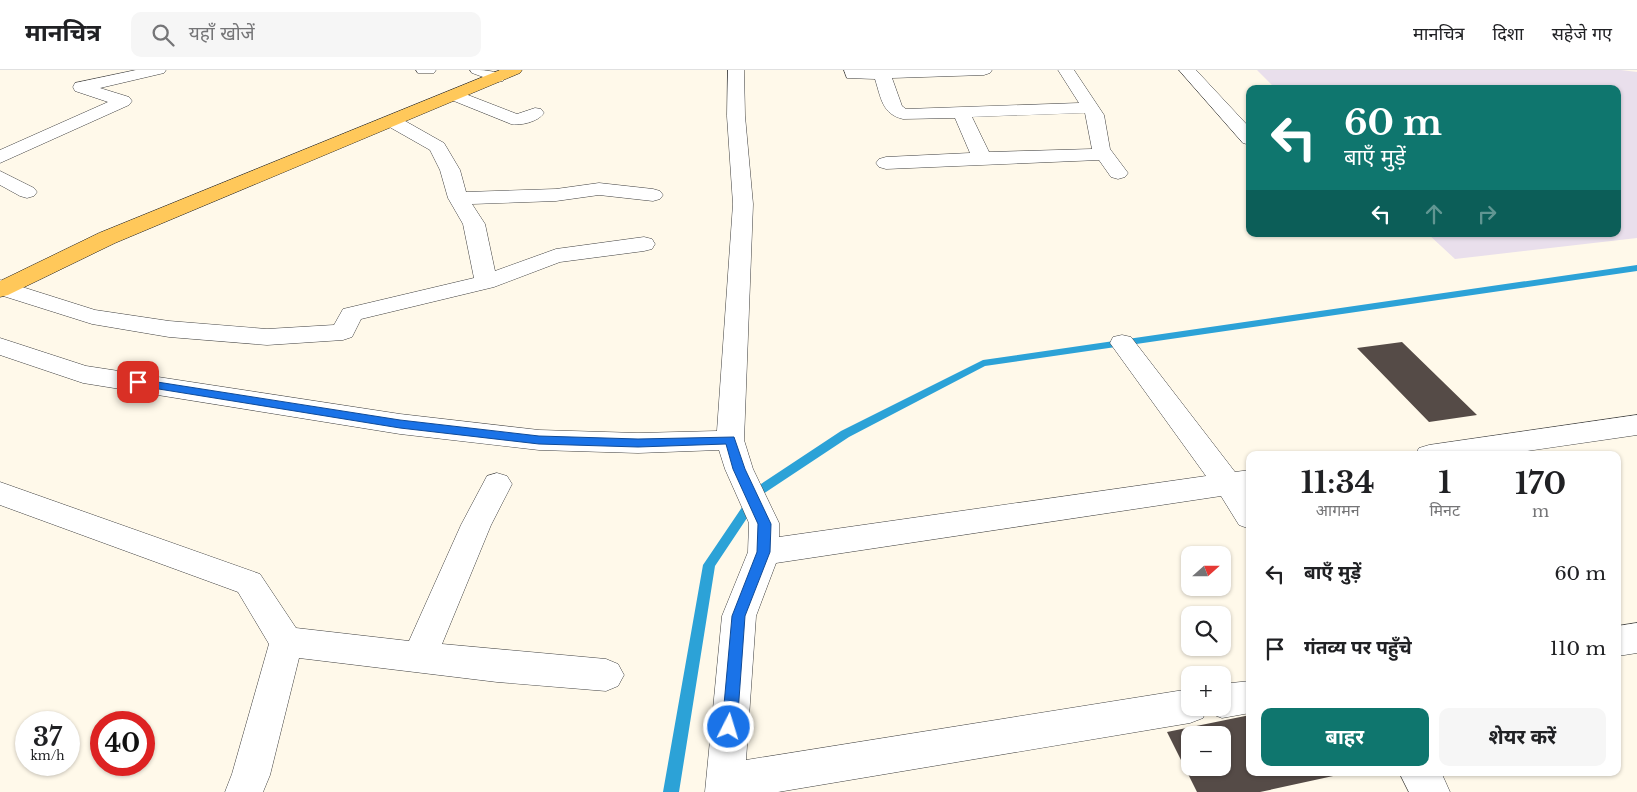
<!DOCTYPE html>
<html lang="hi">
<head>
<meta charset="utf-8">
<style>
  body { margin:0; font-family:"Libre Baskerville","Noto Sans Devanagari",serif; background:#f6f6f6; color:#202124; height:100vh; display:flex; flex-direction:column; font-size:19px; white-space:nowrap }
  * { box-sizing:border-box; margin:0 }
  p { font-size:16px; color:#757577 }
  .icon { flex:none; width:28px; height:28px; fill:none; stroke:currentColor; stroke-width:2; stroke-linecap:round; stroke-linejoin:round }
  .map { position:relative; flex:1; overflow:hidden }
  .details { position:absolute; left:1246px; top:381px; width:375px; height:325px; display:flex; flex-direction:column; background:#fff; border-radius:10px; box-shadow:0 1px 4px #0004 }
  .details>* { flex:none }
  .guide { position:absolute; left:1246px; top:15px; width:375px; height:152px; border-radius:10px; box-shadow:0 1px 4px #0004; background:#0f766e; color:#fff; overflow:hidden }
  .needle { width:32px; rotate:69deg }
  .fabs { position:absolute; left:1181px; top:476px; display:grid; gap:10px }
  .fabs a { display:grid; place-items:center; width:50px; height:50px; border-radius:10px; background:#fff; box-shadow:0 1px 4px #0004; font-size:25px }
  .speed { position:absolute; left:15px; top:641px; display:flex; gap:10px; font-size:25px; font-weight:700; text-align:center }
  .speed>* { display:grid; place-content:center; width:65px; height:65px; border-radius:50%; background:#fff; box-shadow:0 1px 4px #0004; line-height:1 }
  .speed small { font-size:12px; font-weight:400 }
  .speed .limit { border:8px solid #d22; background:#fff; color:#111 }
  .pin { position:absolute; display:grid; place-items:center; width:42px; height:42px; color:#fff; margin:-21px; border-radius:10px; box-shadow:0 2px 8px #0006 }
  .me { position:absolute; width:55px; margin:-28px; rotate:5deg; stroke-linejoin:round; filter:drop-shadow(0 0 4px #0008) }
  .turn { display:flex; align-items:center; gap:18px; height:105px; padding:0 15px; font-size:22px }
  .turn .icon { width:65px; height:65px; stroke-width:2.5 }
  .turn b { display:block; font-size:35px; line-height:42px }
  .lanes { display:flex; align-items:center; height:48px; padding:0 15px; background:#0003; justify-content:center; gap:25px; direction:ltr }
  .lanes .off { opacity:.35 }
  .eta { display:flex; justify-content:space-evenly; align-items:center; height:85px; text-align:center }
  .eta b { font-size:30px; font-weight:700; line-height:35px }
  .primary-button { display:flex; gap:10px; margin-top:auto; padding:10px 15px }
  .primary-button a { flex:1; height:58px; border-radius:10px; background:#0f766e; color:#fff; font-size:20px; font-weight:700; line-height:58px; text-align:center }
  .primary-button a+a { background:#f6f6f6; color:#202124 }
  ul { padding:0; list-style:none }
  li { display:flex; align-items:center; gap:15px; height:75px; padding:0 15px }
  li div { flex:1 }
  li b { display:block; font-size:19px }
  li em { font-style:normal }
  header { display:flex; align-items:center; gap:30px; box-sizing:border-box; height:70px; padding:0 25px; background:#fff; border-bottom:1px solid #e0e0e0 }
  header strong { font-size:24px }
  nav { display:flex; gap:28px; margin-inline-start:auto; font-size:18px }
  .search { width:350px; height:45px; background:#f6f6f6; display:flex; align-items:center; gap:12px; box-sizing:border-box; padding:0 18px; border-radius:10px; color:#757577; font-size:19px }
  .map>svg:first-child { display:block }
  .industrial { fill:#e9dfec }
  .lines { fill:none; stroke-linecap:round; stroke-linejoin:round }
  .stream { fill:#2ca2d7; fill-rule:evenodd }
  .building { fill:#554b47; fill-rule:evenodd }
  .minor-casing { stroke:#3f3f3f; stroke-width:1 }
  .major-casing { stroke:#1d1d1d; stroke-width:1 }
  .minor { fill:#fff; fill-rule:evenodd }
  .major { fill:#ffc85a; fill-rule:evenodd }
  .route { fill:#1a73e8; stroke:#114b97 }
</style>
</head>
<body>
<header>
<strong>मानचित्र</strong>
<div class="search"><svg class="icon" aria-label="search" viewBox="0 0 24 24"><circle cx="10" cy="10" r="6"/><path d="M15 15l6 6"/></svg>यहाँ खोजें</div>
<nav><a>मानचित्र</a><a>दिशा</a><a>सहेजे गए</a></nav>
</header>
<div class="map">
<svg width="1637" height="722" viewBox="0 0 1637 722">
  <rect width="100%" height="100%" fill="#fff9ea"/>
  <path class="industrial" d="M1257 0H1621L1637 2V168L1455 189 1428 164H1618V19H1276Z"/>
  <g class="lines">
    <path class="stream" d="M1637 195V201L985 296 849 367 763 424 715 496 679 722H663L703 495 755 418 841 361 983 290Z"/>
  </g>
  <path class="building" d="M1402 272 1477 345 1429 352 1357 278Z
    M1250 645V702L1347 703 1260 722H1197L1167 662ZM1190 665H1222V698H1190Z"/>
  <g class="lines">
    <g class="minor-casing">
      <path id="minor" d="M136 0H166L164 3 100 18 129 27 132 31 129 35 0 93V80L108 32 75 21 73 17 75 13Z
        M416 0H436L434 3H418Z
        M470 0C481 0 498 0 505 7L503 11 497 12 472 3Z
        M728 0H744L745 46 753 134 744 370 753 399 779 453V467L1206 406 1110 273 1113 267 1122 265 1131 267 1235 402 1250 400V459L1239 455 1221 426 776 493 756 546 746 690 1190 619V638H1222V614L1250 611V643L1222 648 1209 643 1207 638 1203 648 1190 653 778 722H705L722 546 748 482 749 453 725 399 719 380 638 383 539 380 400 364 83 313 0 285V268L86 296 400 344 539 360 638 363 717 361 733 134 727 46Z
        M844 0H992L990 3 984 5 892 8 902 36 906 39 1079 33 1058 0H1074L1104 45 1110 79 1128 103 1125 107 1118 109 1111 107 1099 90 886 99 879 97 876 93 879 89 886 87 970 83 955 48 903 49C882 44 881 28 875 9L847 8ZM1085 43 1092 79 989 82 972 47Z
        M1179 0H1196L1250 58V75L1243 73Z
        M455 20 517 44 535 38 541 39 544 43C538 52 520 56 511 54L449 29 446 25 449 21Z
        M392 46 398 47 444 73 460 100 466 122 556 119 599 113 653 119 660 121 663 125 660 129 653 131 599 125 556 131 472 134 485 154 495 201 556 179 644 167 652 169 655 174 652 179 644 181 560 192 494 217 361 249 352 267 343 270 267 275 169 267 92 254 0 225V210L95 240 169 251 267 259 334 255 343 239 474 208 463 154 448 128 440 100 430 80 386 55 383 51 386 47Z
        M0 101 34 118 37 122 34 126 27 128 20 126 0 115Z
        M1637 345V365L1499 385H1415L1419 378 1429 375Z
        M497 403 507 406 512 414 491 455 442 574 606 589 618 594 624 605 618 616 606 621 497 612 299 588 270 705 263 722H225L232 704 269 574 238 522 0 435V412L260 504 296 558 409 571 461 455 487 406Z
        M1637 553V583L1618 586V556Z
        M1399 702H1441L1450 722H1409Z"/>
    </g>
    <g class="major-casing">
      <path id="major" d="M500 0H522L520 3 115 173 8 225 0 227V211L99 163Z"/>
    </g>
    <use href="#minor" class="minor"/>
    <use href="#major" class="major"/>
  </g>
  <path class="route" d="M138 309 400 350 539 366 638 369 734 367 745 399 771 454 770 482 745 546 737 657 734 662 729 664 724 662 722 657 732 546 757 482 758 454 733 399 726 374 638 377 539 374 400 358 134 315 132 312Z"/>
</svg>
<div class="fabs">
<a><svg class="needle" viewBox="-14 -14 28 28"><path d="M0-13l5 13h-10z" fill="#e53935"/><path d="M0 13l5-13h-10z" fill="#757577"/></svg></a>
<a><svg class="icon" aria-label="search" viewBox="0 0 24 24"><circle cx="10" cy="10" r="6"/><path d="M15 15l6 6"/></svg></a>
<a>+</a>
<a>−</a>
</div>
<div class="speed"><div>37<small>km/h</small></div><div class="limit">40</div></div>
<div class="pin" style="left:138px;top:312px;background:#d93025"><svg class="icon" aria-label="arrive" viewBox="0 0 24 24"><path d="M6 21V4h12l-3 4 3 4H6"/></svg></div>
<svg class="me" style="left:729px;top:657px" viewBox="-20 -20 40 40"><circle r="17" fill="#1a73e8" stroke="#fff" stroke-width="3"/><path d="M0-11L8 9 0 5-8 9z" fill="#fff"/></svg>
<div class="guide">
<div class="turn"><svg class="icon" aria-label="left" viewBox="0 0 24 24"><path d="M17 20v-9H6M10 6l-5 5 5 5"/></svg><div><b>60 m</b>बाएँ मुड़ें</div></div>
<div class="lanes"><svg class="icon" aria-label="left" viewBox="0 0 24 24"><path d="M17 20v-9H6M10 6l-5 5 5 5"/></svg><svg class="icon off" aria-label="ahead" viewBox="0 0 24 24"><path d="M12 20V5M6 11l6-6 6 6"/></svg><svg class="icon off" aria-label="right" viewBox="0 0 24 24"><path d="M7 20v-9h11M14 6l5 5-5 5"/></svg></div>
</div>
<section class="details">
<div class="eta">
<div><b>11:34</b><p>आगमन</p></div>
<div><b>1</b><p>मिनट</p></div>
<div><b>170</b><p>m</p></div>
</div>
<ul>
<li><svg class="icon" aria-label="left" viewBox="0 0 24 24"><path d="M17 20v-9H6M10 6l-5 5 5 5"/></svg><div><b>बाएँ मुड़ें</b></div><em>60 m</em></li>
<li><svg class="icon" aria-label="arrive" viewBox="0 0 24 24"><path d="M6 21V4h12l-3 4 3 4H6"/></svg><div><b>गंतव्य पर पहुँचे</b></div><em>110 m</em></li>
</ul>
<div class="primary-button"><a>बाहर</a><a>शेयर करें</a></div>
</section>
</div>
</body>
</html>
